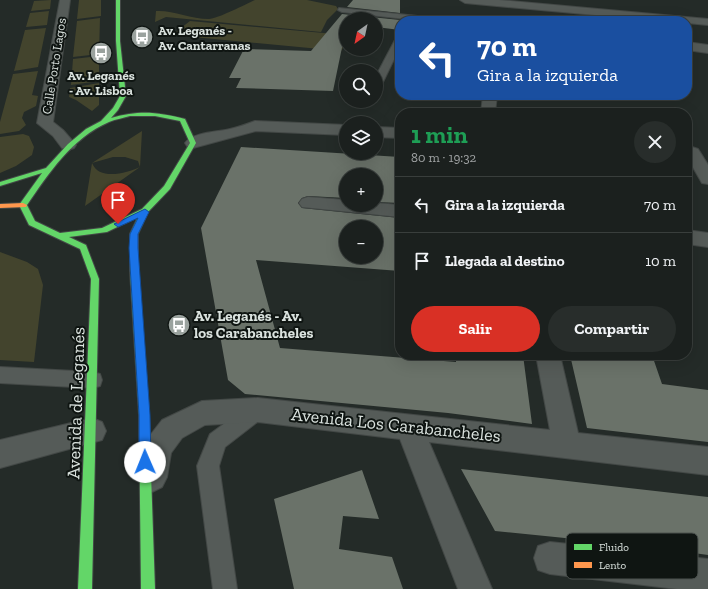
<!DOCTYPE html>
<html lang="es">
<head>
<meta charset="utf-8">
<style>
  body { margin:0; font-family:"Zilla Slab",serif; background:#282d2b; color:#f1f3f6; height:100vh; display:flex; flex-direction:column; font-size:15px; white-space:nowrap }
  * { box-sizing:border-box; margin:0 }
  p { font-size:13px; color:#a0a3a4 }
  .icon { flex:none; width:22px; height:22px; fill:none; stroke:currentColor; stroke-width:2; stroke-linecap:round; stroke-linejoin:round }
  .map { position:relative; flex:1; overflow:hidden }
  .details { position:absolute; left:395px; top:108px; width:297px; height:252px; display:flex; flex-direction:column; background:#1b201e; border-radius:16px; box-shadow:0 4px 16px #0002,0 0 0 1px #393e3c }
  .details>* { flex:none }
  .top-card { position:absolute; left:395px; top:16px; width:297px; height:84px; border-radius:16px; box-shadow:0 4px 16px #0002,0 0 0 1px #393e3c; background:#1a4fa0; color:#fff; overflow:hidden }
  .needle { width:26px; rotate:213deg }
  .controls { position:absolute; left:339px; top:12px; display:grid; gap:8px }
  .controls a { display:grid; place-items:center; width:44px; height:44px; border-radius:50%; background:#1b201e; box-shadow:0 4px 16px #0002,0 0 0 1px #393e3c; font-size:20px }
  .pin { position:absolute; display:grid; place-items:center; width:34px; height:34px; color:#fff; margin:-41px -17px; border-radius:50% 50% 50% 0; rotate:-45deg; box-shadow:0 0 4px #0007 }
  .pin .icon { rotate:45deg }
  .me { position:absolute; width:44px; margin:-22px; rotate:359deg; stroke-linejoin:round; filter:drop-shadow(0 0 3px #0008) }
  .turn { display:flex; align-items:center; gap:14px; height:84px; padding:0 16px; font-size:18px }
  .turn .icon { width:52px; height:52px; stroke-width:2.5 }
  .turn b { display:block; font-size:28px; line-height:34px }
  .round { display:grid; place-items:center; flex:none; width:42px; height:42px; border-radius:21px; background:#282d2b }
  .overview { display:flex; align-items:center; justify-content:space-between; height:68px; padding:0 16px }
  h1 { font-size:24px; font-weight:700; line-height:30px; color:#1e9e55 }
  .action { display:flex; gap:8px; margin-top:auto; padding:8px 16px }
  .action a { flex:1; height:46px; border-radius:24px; background:#d93025; color:#fff; font-size:16px; font-weight:700; line-height:46px; text-align:center }
  .action a+a { background:#282d2b; color:#f1f3f6 }
  ul { padding:0; list-style:none }
  li { display:flex; align-items:center; gap:12px; height:56px; padding:0 16px; border-top:1px solid #393e3c }
  li div { flex:1 }
  li b { display:block; font-size:15px }
  li em { font-style:normal }
  .map>svg:first-child { display:block }
  .green { fill:#43442d; fill-rule:evenodd }
  .building { fill:#6a7269; fill-rule:evenodd }
  .lines { fill:none; stroke-linecap:round; stroke-linejoin:round }
  .lane-casing { stroke:#434846; stroke-width:2 }
  .street-casing { stroke:#434846; stroke-width:2 }
  .fast-casing { stroke:#434846; stroke-width:2 }
  .slow-casing { stroke:#434846; stroke-width:2 }
  .lane { fill:#555b58; fill-rule:evenodd }
  .street { fill:#555b58; fill-rule:evenodd }
  .fast { fill:#63d668; fill-rule:evenodd }
  .slow { fill:#ff974d; fill-rule:evenodd }
  .route { fill:#1a73e8; stroke:#114b97 }
  .labels { text-anchor:middle; dominant-baseline:central; stroke-width:4; stroke-linejoin:round; paint-order:stroke }
  .far-poi-label { font-size:13px; font-weight:bold; fill:#dae2de; stroke:#0f1512; text-anchor:start }
  .far-street-label { font-size:13px; fill:#dae2de; stroke:#0f1512 }
  .poi-label { font-size:15px; font-weight:bold; fill:#dae2de; stroke:#0f1512; text-anchor:start }
  .near-street-label { font-size:18px; fill:#dae2de; stroke:#0f1512 }
  .key { fill:#0f1512; stroke:#4c524f; stroke-width:1 }
  .key-label { font-size:11px; fill:#dae2de }
</style>
</head>
<body>
<div class="map">
<svg width="708" height="589" viewBox="0 0 708 589">
  <rect width="100%" height="100%" fill="#242b28"/>
  <path class="green" d="M51 0 50 9 31 11 34 1Z
    M79 0H101V16L77 19Z
    M255 0H307L336 6 338 9 327 20 321 32 166 17 155 22 156 11C173 10 190 19 209 19 217 19 246 4 255 0Z
    M49 11 47 25 26 27 30 13Z
    M100 18 99 54 73 57 77 21Z
    M190 21 346 35V43L341 51 172 35Z
    M46 28 38 67 14 71 25 30Z
    M99 56V81L71 85 73 59Z
    M38 71 32 95 38 96 36 106 24 112 22 118 26 125 19 131 0 134V122L13 74Z
    M99 83V105L92 111 76 100 69 97 70 88Z
    M142 131 140 167 85 206 92 163ZM113 157H125L138 161 140 167C127 173 99 181 92 163Z
    M23 134 29 136 34 147 32 155 16 166 0 173V137Z
    M0 252 27 262 38 269 43 285 34 362 0 360Z"/>
  <path class="building" d="M353 0H400V13L347 7Z
    M342 14 400 20V30L376 27V19H346V28L333 91 236 88 241 78H229L244 49 311 51Z
    M241 147 400 157V203L376 202V175H346V198L308 196 302 198 298 203 302 208 400 218V271L256 260 280 348 456 362V355H523L532 424 448 413 245 394 228 380 201 228ZM346 227H376V257H346Z
    M570 355H652L662 384 708 390V442L587 428Z
    M461 469 708 497V555L644 546 495 531Z
    M362 470 379 519 343 516 339 549 392 557 403 589H294L274 499Z"/>
  <g class="lines">
    <g class="lane-casing">
      <path id="lane" d="M339 8 447 19 451 21H424L342 12 338 10Z
        M400 35V47L381 86 376 89V76L396 38Z
        M0 367 93 372 100 374 102 380 100 386 93 388 0 383Z
        M258 401 265 404 268 410 265 416 225 447 219 466 237 589H213L197 466 210 434 251 404Z"/>
    </g>
    <g class="street-casing">
      <path id="street" d="M60 0H70L53 122 63 130 76 145 74 148 68 150 62 148 53 136 37 123Z
        M460 0H499L708 19V25L687 23V21H661L465 3Z
        M687 42 708 45V53L687 50Z
        M483 95H497L495 113H481Z
        M255 121 346 125V135L256 131 193 148 187 146 185 143C193 132 218 132 230 129 239 127 247 124 255 121Z
        M376 127 400 128V138L376 137Z
        M692 147 698 149 708 165V184L702 183 687 157V148Z
        M308 197 346 200V205H376V203L400 205V217L302 207 299 203 302 199Z
        M687 230 708 233V247L687 244Z
        M536 355H560L578 433 708 447V475L429 442 492 589H458L400 439 258 422 205 425 182 438 171 453 167 477 162 487 152 492 142 487 137 477 144 448 148 438 162 420 202 401 258 398 550 430Z
        M92 418 102 422 106 431 102 440 0 468V440Z
        M550 542 708 559V589H677L550 574 538 570 534 558 538 546Z"/>
    </g>
    <g class="fast-casing">
      <path id="fast" d="M116 0H120V41L126 96 118 110 111 118C140 110 157 112 185 119L196 143 170 189 148 212 138 234V271L149 415 155 589H141L139 415 130 271V234L138 217 107 232 69 237 86 245 99 279 92 589H78L91 279 80 249 29 225 19 205 42 173 0 186V182L46 168 68 144 86 129 101 121 113 108 120 96 116 41ZM130 116H155L180 121 190 143 164 186 142 209 102 228 60 233 35 221 27 205C49 173 72 138 109 122 116 119 124 118 130 116Z"/>
    </g>
    <g class="slow-casing">
      <path id="slow" d="M23 203 27 205 26 207 0 208V204Z"/>
    </g>
    <use href="#lane" class="lane"/>
    <use href="#street" class="street"/>
    <use href="#fast" class="fast"/>
    <use href="#slow" class="slow"/>
  </g>
  <path class="route" d="M145 209 149 212 138 234V248L150 415 151 462 149 466 145 468 141 466 139 462V415L129 248 130 234 138 218 118 227 114 224Z"/>
  <defs>
    <g id="bus-disc" transform="scale(1.15)"><circle r="9.5" fill="#9aa29e" stroke="#0f1512"/><path d="M-5-6H5V4H4V6H2V4H-2V6H-4V4H-5ZM-3.5-4V0h7V-4ZM-3.5 1.2v1.5H-2V1.2ZM2 1.2v1.5H3.5V1.2Z" fill="#fff"/></g>
  </defs>
  <g fill-rule="evenodd">
    <use href="#bus-disc" x="142" y="37"/>
    <use href="#bus-disc" x="101" y="53"/>
    <use href="#bus-disc" x="179" y="325"/>
  </g>
  <g class="labels">
    <g class="far-poi-label">
      <text x="158" y="30">Av. Leganés -<tspan x="158" dy="15">Av. Cantarranas</tspan></text>
      <text x="101" y="75" text-anchor="middle">Av. Leganés<tspan x="101" dy="15">- Av. Lisboa</tspan></text>
    </g>
    <g class="far-street-label">
      <text transform="translate(54 66) rotate(-81)">Calle Porto Lagos</text>
    </g>
    <g class="poi-label">
      <text x="194" y="316">Av. Leganés - Av.<tspan x="194" dy="17">los Carabancheles</tspan></text>
    </g>
    <g class="near-street-label">
      <text transform="translate(76 403) rotate(-88)">Avenida de Leganés</text>
      <text transform="translate(396 425) rotate(6)">Avenida Los Carabancheles</text>
    </g>
  </g>
  <rect x="566" y="533" width="132" height="46" rx="6" class="key"/>
  <rect x="574" y="544" width="18" height="6" fill="#63d668"/>
  <rect x="574" y="562" width="18" height="6" fill="#ff974d"/>
  <g class="key-label">
    <text x="599" y="551">Fluido</text>
    <text x="599" y="569">Lento</text>
  </g>
</svg>
<div class="controls">
<a><svg class="needle" viewBox="-14 -14 28 28"><path d="M0-13l5 13h-10z" fill="#e53935"/><path d="M0 13l5-13h-10z" fill="#a0a3a4"/></svg></a>
<a><svg class="icon" aria-label="search" viewBox="0 0 24 24"><circle cx="10" cy="10" r="6"/><path d="M15 15l6 6"/></svg></a>
<a><svg class="icon" aria-label="layers" viewBox="0 0 24 24"><path d="M12 4l9 5-9 5-9-5zM3 14l9 5 9-5"/></svg></a>
<a>+</a>
<a>−</a>
</div>
<div class="pin" style="left:118px;top:224px;background:#d93025"><svg class="icon" aria-label="arrive" viewBox="0 0 24 24"><path d="M6 21V4h12l-3 4 3 4H6"/></svg></div>
<svg class="me" style="left:145px;top:462px" viewBox="-20 -20 40 40"><circle r="19" fill="#fff"/><path d="M0-13L10 11 0 6-10 11z" fill="#1a73e8"/></svg>
<div class="top-card">
<div class="turn"><svg class="icon" aria-label="left" viewBox="0 0 24 24"><path d="M17 20v-9H6M10 6l-5 5 5 5"/></svg><div><b>70 m</b>Gira a la izquierda</div></div>
</div>
<section class="details">
<div class="overview"><div><h1>1 min</h1><p>80 m · 19:32</p></div><a class="round"><svg class="icon" aria-label="close" viewBox="0 0 24 24"><path d="M6 6l12 12M18 6L6 18"/></svg></a></div>
<ul>
<li><svg class="icon" aria-label="left" viewBox="0 0 24 24"><path d="M17 20v-9H6M10 6l-5 5 5 5"/></svg><div><b>Gira a la izquierda</b></div><em>70 m</em></li>
<li><svg class="icon" aria-label="arrive" viewBox="0 0 24 24"><path d="M6 21V4h12l-3 4 3 4H6"/></svg><div><b>Llegada al destino</b></div><em>10 m</em></li>
</ul>
<div class="action"><a>Salir</a><a>Compartir</a></div>
</section>
</div>
</body>
</html>
